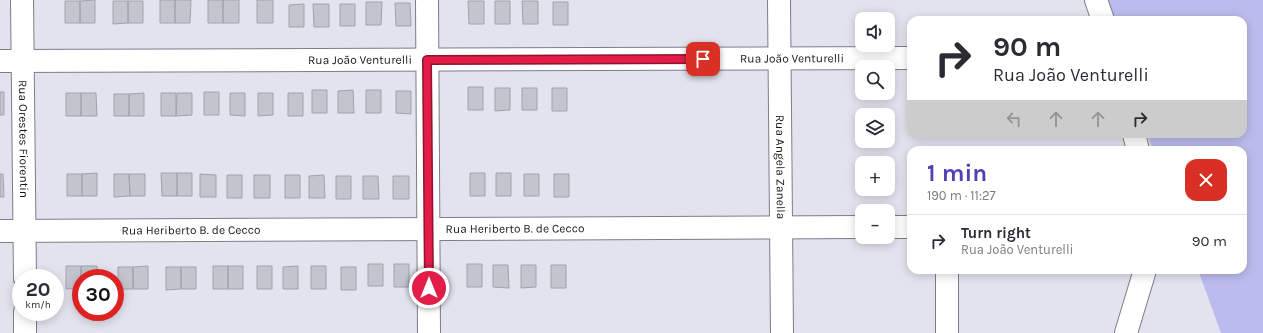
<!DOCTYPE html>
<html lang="en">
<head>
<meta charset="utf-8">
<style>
  body { margin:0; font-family:Karla,sans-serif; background:#f7f7f7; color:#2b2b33; height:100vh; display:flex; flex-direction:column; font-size:15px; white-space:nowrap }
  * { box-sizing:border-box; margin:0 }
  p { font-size:13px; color:#7c7c81 }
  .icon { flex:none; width:22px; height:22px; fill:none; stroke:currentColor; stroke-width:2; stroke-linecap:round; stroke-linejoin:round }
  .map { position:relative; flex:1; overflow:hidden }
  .panel { position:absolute; left:907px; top:146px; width:340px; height:128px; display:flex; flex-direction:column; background:#fff; border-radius:12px; box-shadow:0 2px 10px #0003 }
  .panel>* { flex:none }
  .top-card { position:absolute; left:907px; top:16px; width:340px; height:122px; border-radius:12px; box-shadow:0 2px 10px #0003; background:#fff; color:#2b2b33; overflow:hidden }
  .tools { position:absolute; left:855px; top:12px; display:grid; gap:8px }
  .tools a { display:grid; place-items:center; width:40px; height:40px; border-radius:8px; background:#fff; box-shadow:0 2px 10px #0003; font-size:20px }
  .speed { position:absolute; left:12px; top:269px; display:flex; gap:8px; font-size:20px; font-weight:700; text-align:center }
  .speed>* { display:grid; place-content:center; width:52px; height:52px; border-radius:50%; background:#fff; box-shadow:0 2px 10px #0003; line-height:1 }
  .speed small { font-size:10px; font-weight:400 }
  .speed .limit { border:6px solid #d22; background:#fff; color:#111 }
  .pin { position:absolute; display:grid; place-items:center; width:34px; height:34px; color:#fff; margin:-17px; border-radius:8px; box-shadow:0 2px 6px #0006 }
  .me { position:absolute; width:44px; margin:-22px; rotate:0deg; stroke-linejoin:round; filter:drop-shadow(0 0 3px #0008) }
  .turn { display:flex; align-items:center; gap:14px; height:84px; padding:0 20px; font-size:18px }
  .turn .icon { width:52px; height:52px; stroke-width:2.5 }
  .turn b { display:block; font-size:28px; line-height:34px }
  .lanes { display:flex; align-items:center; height:38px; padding:0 20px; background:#0003; justify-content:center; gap:20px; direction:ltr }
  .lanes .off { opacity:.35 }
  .round { display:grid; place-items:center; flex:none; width:42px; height:42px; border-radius:12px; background:#f7f7f7 }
  .overview { display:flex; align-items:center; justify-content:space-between; height:68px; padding:0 20px }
  h1 { font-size:24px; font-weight:700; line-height:30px; color:#553fb6 }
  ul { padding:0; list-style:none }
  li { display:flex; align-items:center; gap:12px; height:52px; padding:0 20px; border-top:1px solid #e1e1e2 }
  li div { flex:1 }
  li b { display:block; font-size:15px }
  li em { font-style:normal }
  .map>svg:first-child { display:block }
  .green { fill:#bcbbed }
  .building { fill:#c4c4cf; stroke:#a2a2ae }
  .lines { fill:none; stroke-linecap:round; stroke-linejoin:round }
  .minor-casing { stroke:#7d7d88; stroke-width:24 }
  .minor { stroke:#fff; stroke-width:22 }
  .route-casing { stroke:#92132f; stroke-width:10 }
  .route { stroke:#e11d48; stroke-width:7 }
  .labels { text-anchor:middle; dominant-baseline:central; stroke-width:3.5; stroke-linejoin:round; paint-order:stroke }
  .street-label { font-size:12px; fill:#18181c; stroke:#fff }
</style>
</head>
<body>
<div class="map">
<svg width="1263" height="333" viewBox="0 0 1263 333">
  <rect width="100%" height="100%" fill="#e3e3ef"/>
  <path class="green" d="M1100 0H1263V333H1221L1198 270H1243V150H1153L1147 134H1243V20H1107Z"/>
  <path class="building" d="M95 0V23H80V1Z
    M160 0H175V23H160Z
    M175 0H191L190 23H175Z
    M208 0H223V23H208Z
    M223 0H239V23H223Z
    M257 0H273V23H257Z
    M65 1H80V23H65Z
    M113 1H128V23L113 24Z
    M128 1H143V23H128Z
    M468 1H484V24H469Z
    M495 1H510V24H495Z
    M522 1H538V24H523Z
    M366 2H382L381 25H366Z
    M553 2H568V25H553Z
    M395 3H410L411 26H396Z
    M304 4V27H289V5Z
    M313 4H329V27H314Z
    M340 4H355V26H340Z
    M468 87H483V110H468Z
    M495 88H510V110L495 111Z
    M522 88H537V110H522Z
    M552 88H567V111H552Z
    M312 90H327V113H312Z
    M353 90 354 113H338V91Z
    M366 90H381V113H366Z
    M396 91H411V114L396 113Z
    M0 92H4V115H0Z
    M204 92H219V115H204Z
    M66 93H81V116H66Z
    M81 93H96L97 116H81Z
    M144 93V116H129V94Z
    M161 93H176V116H161Z
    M177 93H192V115L176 116Z
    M230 93H245V116L230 115Z
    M258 93H273V115L258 116Z
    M288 93H303V116H288Z
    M114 94H129V116H114Z
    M97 173V196H82V174Z
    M161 173H177V196H162Z
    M177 173H192V196H177Z
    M470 173H485V196H470Z
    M496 173H511V196H496Z
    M0 174H3L4 197H0Z
    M67 174H82V196H67Z
    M114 174H129L130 196 114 197Z
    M129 174H145V196H130Z
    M200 174 216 175V197H200Z
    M524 174H539V196H524Z
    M554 174H569V197H554Z
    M227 175H242V198H227Z
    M254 175H270V198H254Z
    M285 175H300V198H285Z
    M324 175 325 198H309V176Z
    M336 176H351V199H336Z
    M363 176H378L379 199H363Z
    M393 176H409V199H393Z
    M368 264H383V286H368Z
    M394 264H409V287H394Z
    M467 264H482V287H467Z
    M493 265H508L509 288 493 287Z
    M521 265H536V287L521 288Z
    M551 265H566V288H551Z
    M66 266H81V288L66 289Z
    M81 266H97V278H81Z
    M148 266V289H133V267Z
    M213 266H228V289H213Z
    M228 266H243V289H228Z
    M257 266H272V289H257Z
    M298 266V289H283V267Z
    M311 266H326V289H311Z
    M118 267H133V289H118Z
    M166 267H181V289L166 290Z
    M181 267H196V289H181Z
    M341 267H356V290H341Z"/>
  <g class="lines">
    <g class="minor-casing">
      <g id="minor">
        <path id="s1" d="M22 0 25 278"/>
        <path d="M427 0 429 333"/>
        <path id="s2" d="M779 0 782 333"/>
        <path d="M1096 0 1103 20"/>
        <path id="s3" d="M0 61 911 58"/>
        <path d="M1134 134 1138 150"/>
        <path d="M888 227H911"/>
        <path id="s4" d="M0 231 862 227"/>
        <path d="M25 312V333"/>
        <path d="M947 333V270"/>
        <path d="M1126 333 1145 270"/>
      </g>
    </g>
    <use href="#minor" class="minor"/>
  </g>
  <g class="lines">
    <g class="route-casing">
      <path id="route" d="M429 288 427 60 703 59"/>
    </g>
    <use href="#route" class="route"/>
  </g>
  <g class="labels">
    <g class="street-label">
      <text stroke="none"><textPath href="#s3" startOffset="792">Rua João Venturelli</textPath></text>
      <text stroke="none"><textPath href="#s3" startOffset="360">Rua João Venturelli</textPath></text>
      <text stroke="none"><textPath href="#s1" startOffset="139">Rua Orestes Fiorentin</textPath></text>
      <text stroke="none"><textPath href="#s2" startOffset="167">Rua Angela Zanella</textPath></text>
      <text stroke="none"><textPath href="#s4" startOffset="515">Rua Heriberto B. de Cecco</textPath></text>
      <text stroke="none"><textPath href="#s4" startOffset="191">Rua Heriberto B. de Cecco</textPath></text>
    </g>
  </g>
</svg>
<div class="tools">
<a><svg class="icon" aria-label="sound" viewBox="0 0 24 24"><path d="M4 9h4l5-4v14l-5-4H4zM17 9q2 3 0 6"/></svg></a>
<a><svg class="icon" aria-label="search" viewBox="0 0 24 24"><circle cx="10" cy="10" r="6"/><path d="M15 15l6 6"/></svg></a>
<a><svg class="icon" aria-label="layers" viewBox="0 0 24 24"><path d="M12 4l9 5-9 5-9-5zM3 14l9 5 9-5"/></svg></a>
<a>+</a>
<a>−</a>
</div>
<div class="speed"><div>20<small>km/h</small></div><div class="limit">30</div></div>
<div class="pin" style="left:703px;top:59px;background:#d93025"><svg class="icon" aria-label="arrive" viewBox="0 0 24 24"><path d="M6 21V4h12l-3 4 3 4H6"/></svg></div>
<svg class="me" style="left:429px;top:288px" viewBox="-20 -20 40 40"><circle r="17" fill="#e11d48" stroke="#fff" stroke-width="3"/><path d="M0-11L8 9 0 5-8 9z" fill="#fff"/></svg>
<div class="top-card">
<div class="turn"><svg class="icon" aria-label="right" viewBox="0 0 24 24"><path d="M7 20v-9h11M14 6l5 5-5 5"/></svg><div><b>90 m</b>Rua João Venturelli</div></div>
<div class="lanes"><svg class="icon off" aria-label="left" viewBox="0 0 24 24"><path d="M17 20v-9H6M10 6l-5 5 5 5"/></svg><svg class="icon off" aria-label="ahead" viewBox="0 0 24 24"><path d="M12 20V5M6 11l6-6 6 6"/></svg><svg class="icon off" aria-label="ahead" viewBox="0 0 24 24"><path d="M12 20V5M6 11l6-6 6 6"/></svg><svg class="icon" aria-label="right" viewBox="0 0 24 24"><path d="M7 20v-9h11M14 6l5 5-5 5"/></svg></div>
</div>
<section class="panel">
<div class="overview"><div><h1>1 min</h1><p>190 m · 11:27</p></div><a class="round" style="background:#d93025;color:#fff"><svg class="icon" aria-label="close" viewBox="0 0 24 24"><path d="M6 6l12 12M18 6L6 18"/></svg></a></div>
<ul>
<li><svg class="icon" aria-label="right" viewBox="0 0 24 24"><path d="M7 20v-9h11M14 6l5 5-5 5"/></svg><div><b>Turn right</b><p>Rua João Venturelli</p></div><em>90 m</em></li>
</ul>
</section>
</div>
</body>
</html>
